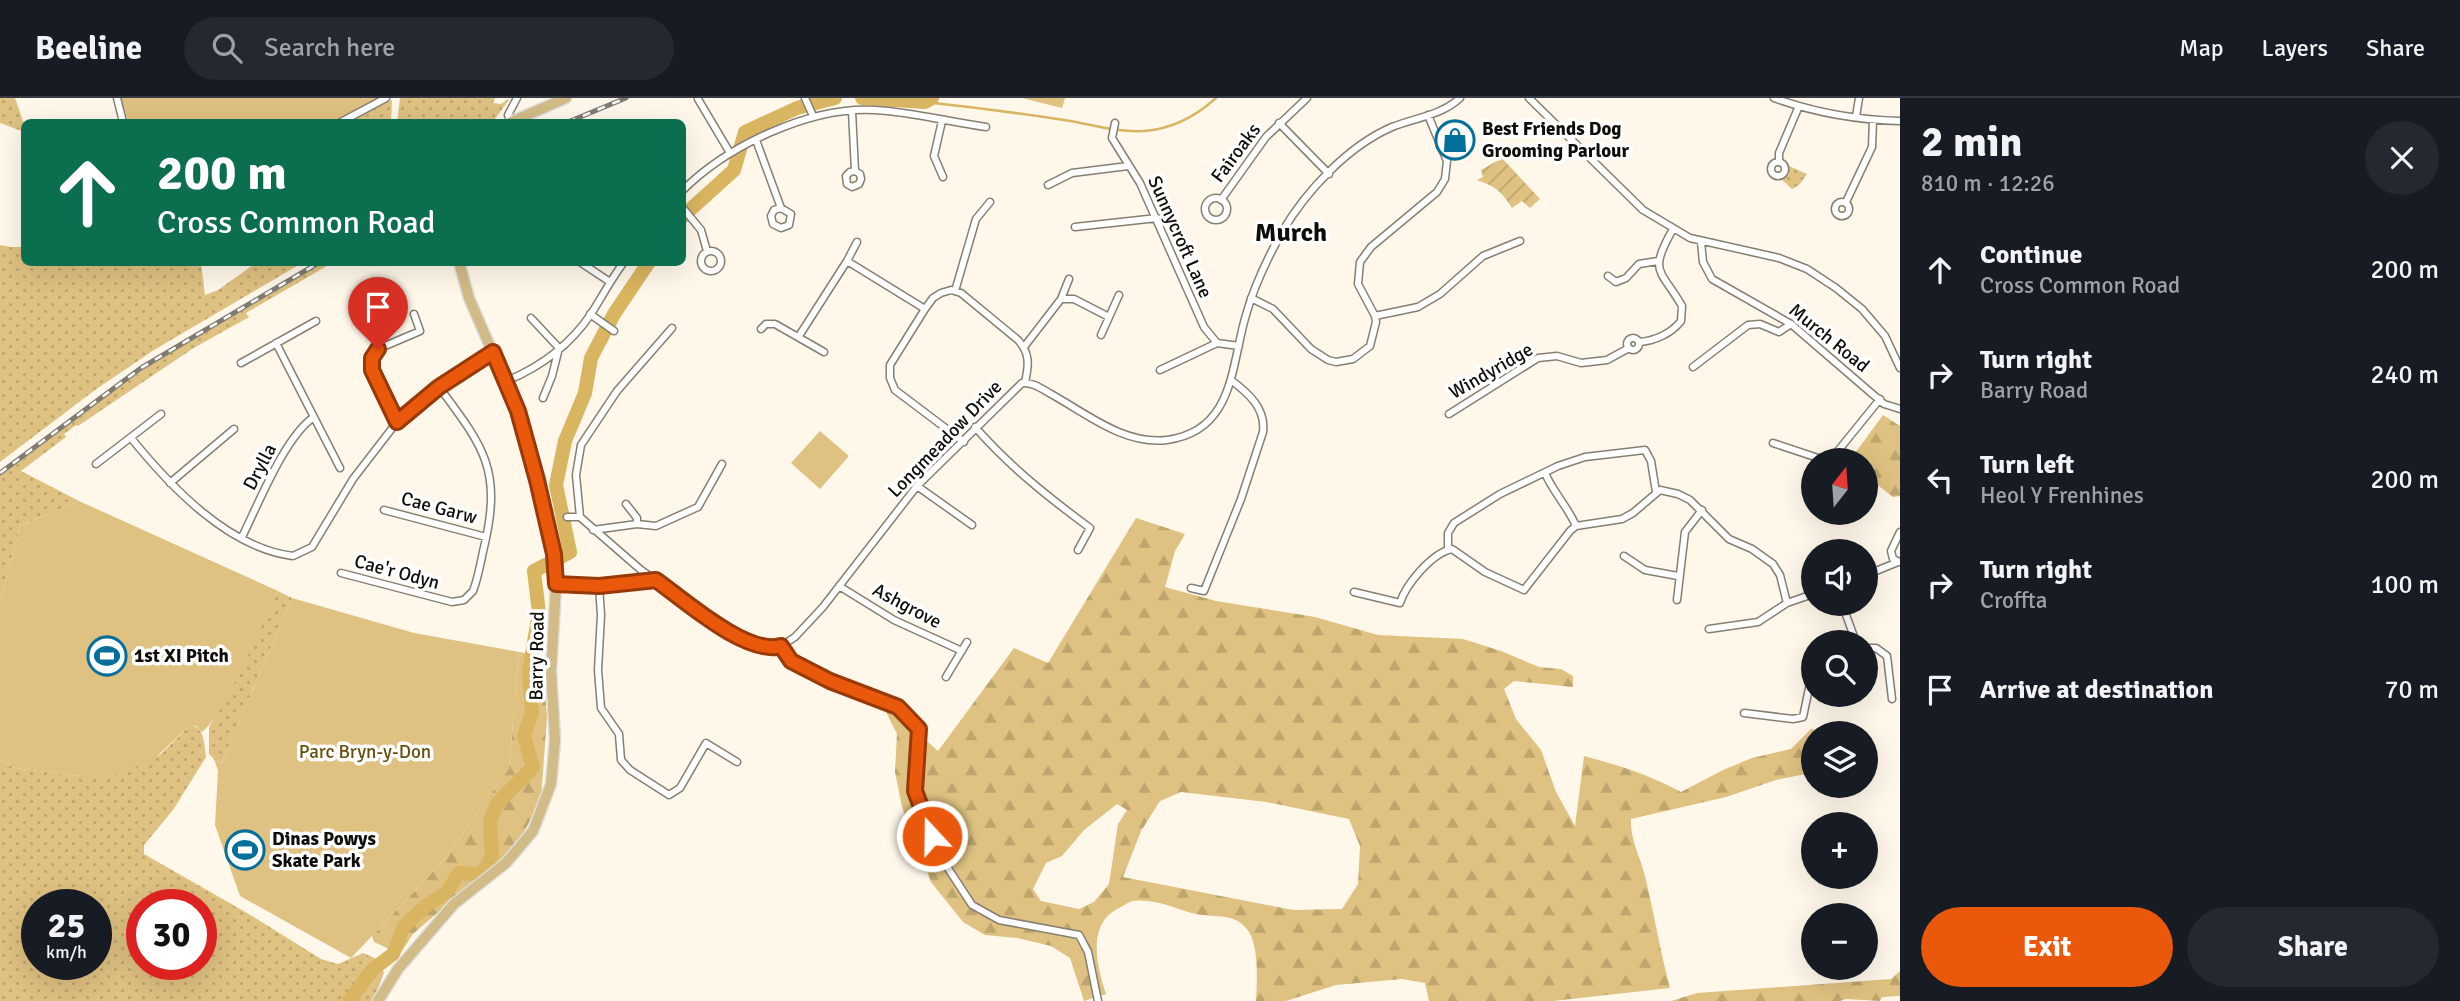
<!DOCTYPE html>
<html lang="en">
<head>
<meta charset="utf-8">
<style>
  body { margin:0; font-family:Signika,sans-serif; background:#242831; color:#f1f3f6; height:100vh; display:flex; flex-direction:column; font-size:26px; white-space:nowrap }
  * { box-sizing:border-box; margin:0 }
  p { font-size:23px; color:#9ea1a6 }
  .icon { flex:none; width:38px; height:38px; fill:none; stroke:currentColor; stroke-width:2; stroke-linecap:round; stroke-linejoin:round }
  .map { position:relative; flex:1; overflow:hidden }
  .side { display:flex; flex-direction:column; background:#171b24; width:560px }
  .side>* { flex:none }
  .banner { position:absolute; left:21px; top:21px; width:665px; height:147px; border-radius:10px; box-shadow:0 7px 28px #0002; background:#0b6e4f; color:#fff; overflow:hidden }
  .needle { width:46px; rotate:17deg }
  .tools { position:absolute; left:1801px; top:350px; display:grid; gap:14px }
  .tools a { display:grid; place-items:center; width:77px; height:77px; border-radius:50%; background:#171b24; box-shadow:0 7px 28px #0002; font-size:35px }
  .speed { position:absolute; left:21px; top:791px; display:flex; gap:14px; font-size:35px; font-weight:700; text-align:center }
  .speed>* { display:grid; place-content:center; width:91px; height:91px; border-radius:50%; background:#171b24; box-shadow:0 7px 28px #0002; line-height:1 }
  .speed small { font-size:18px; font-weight:400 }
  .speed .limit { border:10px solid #d22; background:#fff; color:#111 }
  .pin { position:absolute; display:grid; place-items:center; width:60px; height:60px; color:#fff; margin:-72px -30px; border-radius:50% 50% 50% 0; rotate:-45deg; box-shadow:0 0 7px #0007 }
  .pin .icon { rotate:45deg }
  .me { position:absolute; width:77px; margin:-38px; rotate:339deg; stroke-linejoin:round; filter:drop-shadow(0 0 5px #0008) }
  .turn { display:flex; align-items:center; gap:24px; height:147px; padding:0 21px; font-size:32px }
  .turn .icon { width:91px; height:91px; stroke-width:2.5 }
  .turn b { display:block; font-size:49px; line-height:60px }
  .round { display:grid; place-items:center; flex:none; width:74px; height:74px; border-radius:37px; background:#242831 }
  .head { display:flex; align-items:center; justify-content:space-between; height:119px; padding:0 21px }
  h1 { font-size:42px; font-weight:700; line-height:52px }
  .primary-button { display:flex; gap:14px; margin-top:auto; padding:14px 21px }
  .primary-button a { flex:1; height:80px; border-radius:42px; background:#ea580c; color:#fff; font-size:28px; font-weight:700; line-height:80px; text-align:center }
  .primary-button a+a { background:#242831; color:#f1f3f6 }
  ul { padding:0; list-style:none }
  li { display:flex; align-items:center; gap:21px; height:105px; padding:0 21px }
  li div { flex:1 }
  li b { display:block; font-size:26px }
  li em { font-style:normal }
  header { display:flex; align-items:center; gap:42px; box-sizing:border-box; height:98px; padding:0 35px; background:#171b24; border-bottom:2px solid #363941 }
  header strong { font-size:33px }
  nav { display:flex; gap:38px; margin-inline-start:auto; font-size:24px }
  .search { width:490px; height:63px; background:#242831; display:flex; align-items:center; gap:18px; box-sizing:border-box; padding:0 24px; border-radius:38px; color:#9ea1a6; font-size:26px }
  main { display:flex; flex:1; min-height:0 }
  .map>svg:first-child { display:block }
  .grass { fill:url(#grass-dots); fill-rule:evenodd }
  .forest { fill:url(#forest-firs); fill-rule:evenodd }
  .park { fill:#dfc181 }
  .garden { fill:url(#garden-furrows) }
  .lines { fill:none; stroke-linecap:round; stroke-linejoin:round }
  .stream { stroke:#dab561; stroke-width:2.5 }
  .river { stroke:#dab561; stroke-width:14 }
  .minor-casing { stroke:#857f72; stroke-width:9 }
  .primary-casing { stroke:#ddd; stroke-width:13 }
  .minor { stroke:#fff; stroke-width:6 }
  .primary { stroke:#d1bb86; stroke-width:10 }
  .rail-casing { stroke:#7f7a72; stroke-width:5 }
  .rail { stroke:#fff; stroke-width:2.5; stroke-dasharray:8; stroke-linecap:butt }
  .route-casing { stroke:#983908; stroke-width:18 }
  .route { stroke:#ea580c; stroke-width:12 }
  .labels { text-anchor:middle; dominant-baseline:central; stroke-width:7; stroke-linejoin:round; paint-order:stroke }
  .poi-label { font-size:19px; font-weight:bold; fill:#0f0d09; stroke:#fff; text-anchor:start }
  .street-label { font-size:19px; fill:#0f0d09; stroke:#fff }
  .park-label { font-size:19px; fill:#684f0d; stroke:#fff }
  .district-label { font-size:26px; font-weight:bold; fill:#0f0d09; stroke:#fff }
</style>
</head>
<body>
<header>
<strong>Beeline</strong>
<div class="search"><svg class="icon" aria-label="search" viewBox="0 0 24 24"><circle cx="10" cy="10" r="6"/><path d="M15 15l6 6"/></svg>Search here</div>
<nav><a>Map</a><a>Layers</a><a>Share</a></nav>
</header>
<main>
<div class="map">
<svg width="1900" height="903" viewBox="0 0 1900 903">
  <defs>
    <pattern id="grass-dots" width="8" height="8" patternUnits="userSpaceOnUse" patternTransform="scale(1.75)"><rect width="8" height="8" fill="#dfc181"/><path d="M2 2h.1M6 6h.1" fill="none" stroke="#bea56e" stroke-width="1.8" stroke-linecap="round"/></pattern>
    <pattern id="forest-firs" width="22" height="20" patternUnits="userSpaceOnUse" patternTransform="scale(1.75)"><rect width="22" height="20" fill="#dfc181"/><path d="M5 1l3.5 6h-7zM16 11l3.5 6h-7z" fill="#bea56e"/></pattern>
    <pattern id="garden-furrows" width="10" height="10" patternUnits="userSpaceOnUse" patternTransform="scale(1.75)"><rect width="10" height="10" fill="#dfc181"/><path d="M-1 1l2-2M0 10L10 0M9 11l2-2" fill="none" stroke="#bea56e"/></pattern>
  </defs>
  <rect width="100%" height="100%" fill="#fff8ea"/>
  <path class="grass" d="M0 0H15L24 26V34L0 25Z
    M400 0H495L493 5 501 6 510 0 493 24H397Z
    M392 2 391 24H350L389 3Z
    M1789 68 1807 76 1799 87 1792 91 1780 80H1785L1789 75Z
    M0 147 10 149H24V164L201 165 205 197 218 192 256 165H302L154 252 95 292 0 364Z
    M323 165H332L246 215 249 219 192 251 78 328 76 327 64 336 66 339 21 373 79 403 20 428 0 504V378L76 319 150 267Z
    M278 493 292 500 218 673 214 661 209 656V629L227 598Z
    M190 627C205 629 204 646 206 659L173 712 144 747V756L247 815 321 861 338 866 363 855 379 862 384 875 373 903H0V662L15 670 78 678H111L161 656ZM37 807H96V866H37ZM142 807H201V866H142Z"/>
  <path class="forest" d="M1883 317 1900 328V398L1893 399 1866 378V362H1850Z
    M1136 420 1185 436 1175 453 1165 489 1216 503 1315 519 1378 537 1463 541 1501 553 1539 569 1561 571 1573 578V589L1514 583 1504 591 1516 621 1541 652 1556 694 1575 728 1584 658C1618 667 1650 677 1681 694L1723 672 1752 660 1791 651 1811 631 1833 635H1813V674L1811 675 1776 682 1726 699 1631 721C1630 741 1640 759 1645 778 1654 815 1660 853 1670 890L1553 903H1429L1425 885 1402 881 1336 887 1286 903H1256C1257 885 1259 850 1249 834 1236 814 1216 820 1196 816 1175 811 1155 800 1133 803 1128 804 1123 808 1119 810 1086 826 1097 868 1106 896L1084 903 1070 860 1051 848 1017 840 985 837 963 824 931 784 902 709 895 674 897 636 886 614H894L938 653 1014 550 1048 565ZM1181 694 1266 704 1349 721 1360 748 1358 786 1342 811 1293 812 1123 779 1141 733 1160 703ZM1117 706 1127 712 1118 726 1109 786 1094 804 1079 811 1041 803 1033 791 1046 765 1062 758 1084 732Z
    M519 554 542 558 547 619 541 701 516 750 465 791 413 836 400 856 374 844 372 838 444 762 509 670Z
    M1900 873V898L1882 899 1880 903 1846 901 1840 903H1671L1697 895 1891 881Z"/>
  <path class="park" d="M121 0H381L335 24H128Z
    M1022 0H1065L1062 10Z
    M820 333 849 358 820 391 791 365Z
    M79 403 278 493C262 525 226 615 202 634L196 628 190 627 152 663 111 678H78L15 670 0 662V504L20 428Z
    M292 500 414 535 519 554 509 670 444 762 351 860 240 798 215 727 218 673Z"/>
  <path class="garden" d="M1502 60 1540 101 1530 110 1522 103 1512 110C1502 94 1495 88 1477 82L1483 79 1481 72Z"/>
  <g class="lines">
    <path class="stream" d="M925 4C971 9 1018 15 1064 22 1091 26 1117 35 1144 33 1171 31 1196 18 1216 0"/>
    <path class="river" d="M862 0 925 4 932 0
      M682 119 734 72 745 34 797 10 835 0
      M349 903 372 872 393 856 404 828 427 807 447 794 459 775 482 776 492 758 490 723 497 706 533 669 524 638 532 614 529 573 539 515 534 473 570 454 556 387 565 343 585 295 591 260 614 216 649 164"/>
    <g class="minor-casing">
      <path id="minor" d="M117 0 123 24
        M805 0 813 18
        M1529 0 1643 112 1690 140 1779 160 1807 171 1836 190 1862 211 1885 238 1900 270
        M1774 0C1813 14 1858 22 1900 23
        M698 1 730 55
        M852 13 855 73 860 76 861 81 859 86 852 89 847 86 846 78 850 74 855 73
        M1856 19 1859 0
        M942 23 934 58 943 79
        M341 24 386 0
        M511 24 508 17 517 0
        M1115 25 1112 40 1140 85 1204 229 1217 245 1239 248
        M1279 25 1329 76
        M756 42 781 110 791 116 789 127 781 130 773 126 771 118 774 112 781 110
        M1779 64V55L1799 8
        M1771 71a7 7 0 1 1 14 0a7 7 0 1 1-14 0Z
        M1048 87 1072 75 1128 68
        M682 93C727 48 810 8 875 12 912 14 950 24 986 29
        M1205 111a11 11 0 1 1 22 0a11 11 0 1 1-22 0Z
        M1221 102 1266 39 1307 0
        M1835 111a7 7 0 1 1 14 0a7 7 0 1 1-14 0Z
        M1846 104 1872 49 1873 22
        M682 109 701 132 707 153
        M1075 129 1157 120
        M1701 144 1703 164 1712 181 1791 226 1884 306 1900 311
        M701 163a10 10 0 1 1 20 0a10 10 0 1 1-20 0Z
        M847 163 857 144
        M580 164 610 184
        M1608 178 1616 184 1626 180 1639 166 1658 163
        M955 193 976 121 990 104
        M1251 200 1273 211 1311 251 1328 262 1336 264 1353 261 1370 248 1376 224 1375 218 1358 186 1360 164 1371 149 1437 94 1445 81 1447 63 1428 17
        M1061 201 1069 181
        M590 216 614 233
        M1375 218 1418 209 1440 196 1483 158 1520 143
        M531 220 559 250 552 278 543 300
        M761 231 766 226H775L824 254
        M1101 237 1119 197
        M799 238 847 163 925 211
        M1627 246a6 6 0 1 1 12 0a6 6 0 1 1-12 0Z
        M1639 244C1654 243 1671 236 1681 223L1682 208C1660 170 1648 175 1673 131
        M276 245 340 370
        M1024 249 1061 201H1074L1109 219
        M241 265 316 223
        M1693 269 1748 227 1760 226 1779 234 1791 226
        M1160 272 1217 245
        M504 284C539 270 570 247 591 216 602 199 611 181 624 164
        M1449 316 1538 260 1557 258 1581 265 1607 262 1629 250
        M397 324 372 272V260L378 251 420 233 414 216
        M975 329C1009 368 1048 399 1090 430L1078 452
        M131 340C170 388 228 450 293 458L312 449 353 381 397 324 439 289 493 254
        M964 344 895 292 890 280V267L925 211 933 200 941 195 951 192 961 195 1018 242C1030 255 1029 267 1025 284
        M1773 345 1818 360 1833 359 1880 301
        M96 366 161 316
        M1545 375C1553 394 1568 409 1576 428
        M170 385 234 331
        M917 388 972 427
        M626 406 637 420V426
        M384 412 486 439
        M567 419H580L641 472 730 535 753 547 768 550 781 548 795 539 823 509 917 388 1022 285C1033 284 1042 291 1051 296 1087 316 1124 347 1167 342 1235 333 1231 266 1246 217 1254 188 1267 161 1282 134 1306 93 1348 48 1392 29 1415 20 1442 17 1460 0
        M580 419 576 377 581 347 617 293 672 230
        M593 432 637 426 656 428 698 409 722 366
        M1900 434 1891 453 1893 461 1900 464
        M242 439C258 407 285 338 314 319
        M1448 451V435L1454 425 1500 396 1558 368 1585 359 1645 352 1651 363 1656 394
        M1624 458 1645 472 1678 478
        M341 475 452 504 464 502 473 493C479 478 481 461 485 445 502 370 482 347 439 289
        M1866 477 1898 464
        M556 487 599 488 656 482
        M599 488 601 517 598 572 601 610 619 636 621 662 630 672 669 697 680 690 706 645 737 664
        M839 488 894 522 962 553
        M1191 490 1204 493 1241 401 1263 334C1266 310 1248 295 1231 282
        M1354 494 1400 505C1406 486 1432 455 1452 451L1485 474 1524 492 1570 433 1576 428 1622 421 1633 415 1660 392 1678 396 1690 402 1729 441 1752 451 1773 466 1780 477 1787 505
        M1677 502 1685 434 1702 412
        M1842 506 1856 544
        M1709 531 1758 524 1787 505 1813 496
        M781 548 791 563 849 591 898 609 920 631 915 693 940 758 972 807 999 822 1079 837 1088 854 1098 903
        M1866 550H1876L1887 558 1892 601
        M946 579 967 544
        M1744 615 1793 621 1803 619 1813 571"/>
    </g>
    <g class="primary-casing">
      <path id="primary" d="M511 24 566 0
        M378 903 398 871 454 806 506 765 533 733 551 686 555 642 551 573 556 487 554 456 518 313 469 200 459 164"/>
    </g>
    <use href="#minor" class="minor"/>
    <use href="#primary" class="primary"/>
    <g class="rail-casing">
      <path id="rail" d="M568 24 626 0
        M0 375 141 270 320 164"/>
    </g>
    <use href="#rail" class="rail"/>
  </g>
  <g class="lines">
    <g class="route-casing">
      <path id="route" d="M378 251 372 260V272L397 324 439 289 493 254 518 313 537 382 554 456 556 486 599 488 656 482C684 502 747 558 781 548L791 563 830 583 898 609 919 631 915 693 932 738"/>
    </g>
    <use href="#route" class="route"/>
  </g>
  <defs>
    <g id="shop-ring" transform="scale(2.0125)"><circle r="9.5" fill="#fff" stroke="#056f9b" stroke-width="1.5"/><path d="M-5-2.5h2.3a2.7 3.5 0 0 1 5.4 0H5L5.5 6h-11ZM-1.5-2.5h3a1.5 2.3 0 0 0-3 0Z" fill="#056f9b"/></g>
    <g id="stadium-ring" transform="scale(2.0125)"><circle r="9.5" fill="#fff" stroke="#056f9b" stroke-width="1.5"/><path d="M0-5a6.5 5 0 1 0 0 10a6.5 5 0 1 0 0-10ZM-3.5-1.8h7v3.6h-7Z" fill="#056f9b"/></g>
  </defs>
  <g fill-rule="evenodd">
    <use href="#shop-ring" x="1455" y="42"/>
    <use href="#stadium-ring" x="107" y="558"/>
    <use href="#stadium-ring" x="245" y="752"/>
  </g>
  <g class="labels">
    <g class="poi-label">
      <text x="1482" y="31">Best Friends Dog<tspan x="1482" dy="22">Grooming Parlour</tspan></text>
      <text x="134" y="558">1st XI Pitch</text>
      <text x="272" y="741">Dinas Powys<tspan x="272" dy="22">Skate Park</tspan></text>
    </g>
    <g class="street-label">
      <text transform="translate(1236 55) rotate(-53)">Fairoaks</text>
      <text transform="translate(1180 139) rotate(66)">Sunnycroft Lane</text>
      <text transform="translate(1829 240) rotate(39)">Murch Road</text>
      <text transform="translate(1491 273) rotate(-30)">Windyridge</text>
      <text transform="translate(945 341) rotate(-46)">Longmeadow Drive</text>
      <text transform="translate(260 369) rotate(-62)">Drylla</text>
      <text transform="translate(439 410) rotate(15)">Cae Garw</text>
      <text transform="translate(397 474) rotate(15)">Cae'r Odyn</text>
      <text transform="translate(907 508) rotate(28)">Ashgrove</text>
      <text transform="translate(537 558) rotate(-89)">Barry Road</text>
    </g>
    <g class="park-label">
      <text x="365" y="654">Parc Bryn-y-Don</text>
    </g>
    <g class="district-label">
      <text x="1291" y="135">Murch</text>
    </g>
  </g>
</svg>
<div class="tools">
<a><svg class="needle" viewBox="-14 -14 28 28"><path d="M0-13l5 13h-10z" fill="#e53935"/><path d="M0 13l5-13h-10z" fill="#9ea1a6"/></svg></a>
<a><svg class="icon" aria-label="sound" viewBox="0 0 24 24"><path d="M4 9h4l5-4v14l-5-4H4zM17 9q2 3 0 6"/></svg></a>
<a><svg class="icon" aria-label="search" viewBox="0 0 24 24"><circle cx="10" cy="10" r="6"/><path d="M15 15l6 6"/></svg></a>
<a><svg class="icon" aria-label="layers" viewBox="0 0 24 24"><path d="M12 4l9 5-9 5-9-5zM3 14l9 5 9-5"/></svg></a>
<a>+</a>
<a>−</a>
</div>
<div class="speed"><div>25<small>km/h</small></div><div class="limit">30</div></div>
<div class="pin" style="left:378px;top:251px;background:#d93025"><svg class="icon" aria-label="arrive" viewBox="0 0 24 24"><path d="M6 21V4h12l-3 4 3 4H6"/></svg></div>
<svg class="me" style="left:932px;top:738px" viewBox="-20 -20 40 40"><circle r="17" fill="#ea580c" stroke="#fff" stroke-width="3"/><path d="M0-11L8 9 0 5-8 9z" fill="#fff"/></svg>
<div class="banner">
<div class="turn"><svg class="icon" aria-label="ahead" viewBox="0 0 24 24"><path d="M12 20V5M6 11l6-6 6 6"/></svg><div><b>200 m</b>Cross Common Road</div></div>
</div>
</div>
<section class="side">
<div class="head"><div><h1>2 min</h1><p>810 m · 12:26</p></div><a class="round"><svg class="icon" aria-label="close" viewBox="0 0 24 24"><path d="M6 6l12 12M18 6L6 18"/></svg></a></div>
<ul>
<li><svg class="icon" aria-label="ahead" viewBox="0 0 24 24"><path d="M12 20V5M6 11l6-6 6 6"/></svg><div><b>Continue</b><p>Cross Common Road</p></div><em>200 m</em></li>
<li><svg class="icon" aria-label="right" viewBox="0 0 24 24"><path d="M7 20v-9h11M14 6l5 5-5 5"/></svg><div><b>Turn right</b><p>Barry Road</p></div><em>240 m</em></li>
<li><svg class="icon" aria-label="left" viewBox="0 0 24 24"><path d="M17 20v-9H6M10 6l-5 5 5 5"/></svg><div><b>Turn left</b><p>Heol Y Frenhines</p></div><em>200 m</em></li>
<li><svg class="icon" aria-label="right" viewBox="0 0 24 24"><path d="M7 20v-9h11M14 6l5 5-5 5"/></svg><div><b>Turn right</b><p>Croffta</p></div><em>100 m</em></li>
<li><svg class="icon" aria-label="arrive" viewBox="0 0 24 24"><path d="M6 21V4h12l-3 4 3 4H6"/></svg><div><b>Arrive at destination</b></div><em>70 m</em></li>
</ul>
<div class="primary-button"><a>Exit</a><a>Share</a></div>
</section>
</main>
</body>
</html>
